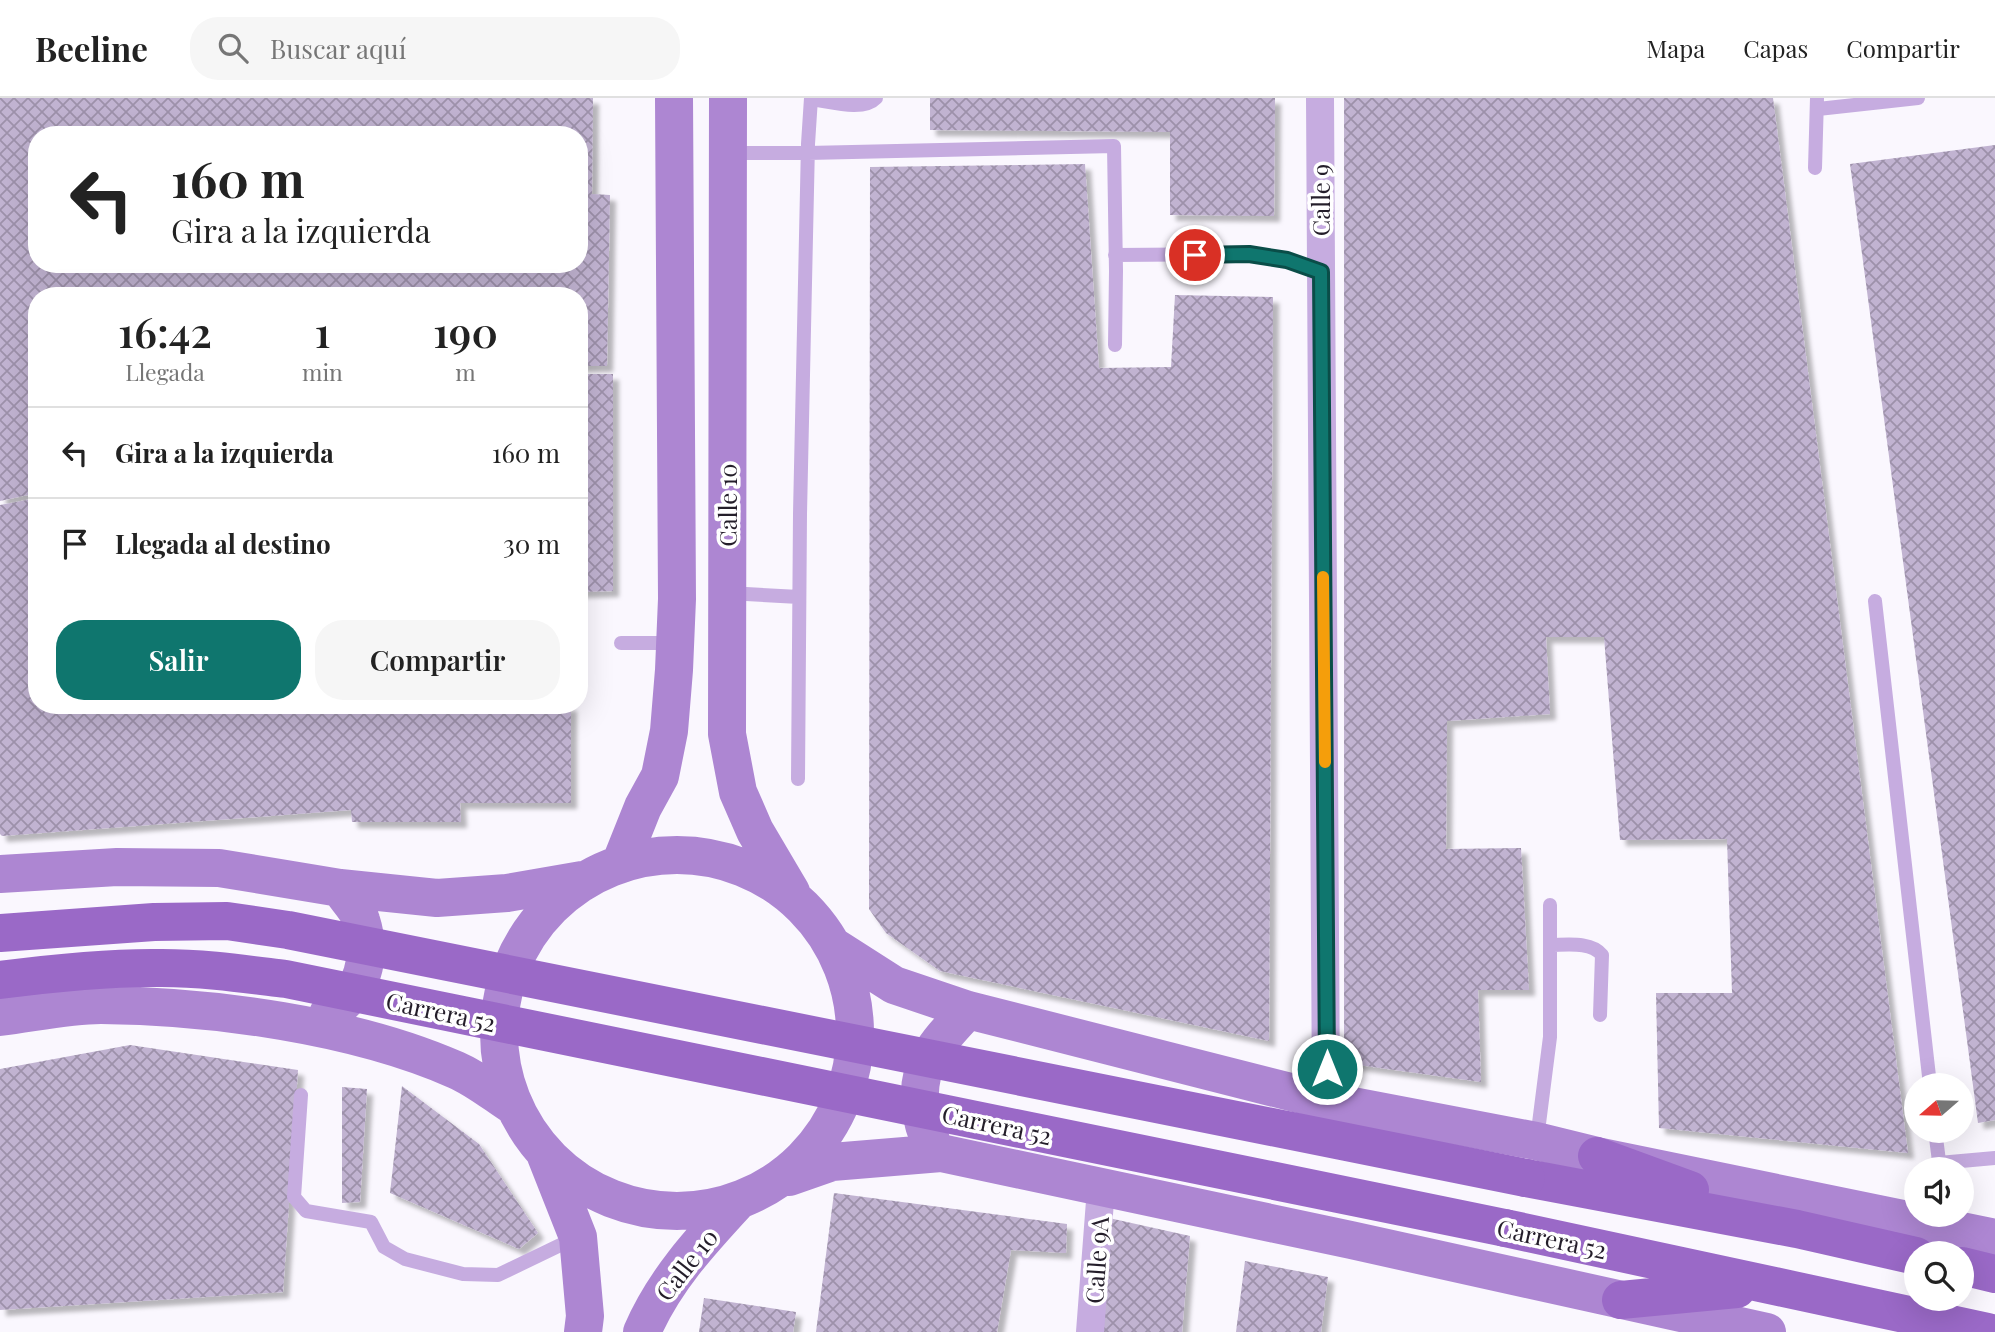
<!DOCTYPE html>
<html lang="es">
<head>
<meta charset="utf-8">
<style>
  body { margin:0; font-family:"Playfair Display",serif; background:#f6f6f6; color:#222; height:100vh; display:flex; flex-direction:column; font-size:26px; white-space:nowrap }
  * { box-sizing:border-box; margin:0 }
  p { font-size:23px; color:#767676 }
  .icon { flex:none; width:38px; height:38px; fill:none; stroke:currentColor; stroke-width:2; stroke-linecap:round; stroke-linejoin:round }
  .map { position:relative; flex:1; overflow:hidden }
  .side { position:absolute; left:28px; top:189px; width:560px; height:427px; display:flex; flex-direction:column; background:#fff; border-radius:28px; box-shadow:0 7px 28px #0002 }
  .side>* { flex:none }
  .hud { position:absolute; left:28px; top:28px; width:560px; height:147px; border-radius:28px; box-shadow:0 7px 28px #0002; background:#fff; color:#222; overflow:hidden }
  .needle { width:46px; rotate:250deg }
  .fabs { position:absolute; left:1904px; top:975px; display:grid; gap:14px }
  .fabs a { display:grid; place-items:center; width:70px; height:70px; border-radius:50%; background:#fff; box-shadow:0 7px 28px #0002; font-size:35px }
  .pin { position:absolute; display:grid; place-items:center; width:60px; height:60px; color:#fff; margin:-30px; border:4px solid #fff; border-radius:50%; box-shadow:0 2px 7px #0007 }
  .me { position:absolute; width:77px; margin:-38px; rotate:0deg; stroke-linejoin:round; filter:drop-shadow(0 0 5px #0008) }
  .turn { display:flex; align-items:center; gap:24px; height:147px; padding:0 28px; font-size:32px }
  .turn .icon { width:91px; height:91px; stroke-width:2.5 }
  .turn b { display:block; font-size:49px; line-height:60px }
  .eta { display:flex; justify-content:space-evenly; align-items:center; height:119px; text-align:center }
  .eta b { font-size:42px; font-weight:600; line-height:49px }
  .cta { display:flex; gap:14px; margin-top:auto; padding:14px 28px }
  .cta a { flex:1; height:80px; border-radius:28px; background:#0f766e; color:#fff; font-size:28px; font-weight:600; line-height:80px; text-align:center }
  .cta a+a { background:#f6f6f6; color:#222 }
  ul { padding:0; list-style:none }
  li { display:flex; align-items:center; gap:21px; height:91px; padding:0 28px; border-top:2px solid #e0e0e0 }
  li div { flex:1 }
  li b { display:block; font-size:26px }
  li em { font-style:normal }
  header { display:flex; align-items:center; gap:42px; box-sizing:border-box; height:98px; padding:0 35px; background:#fff; border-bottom:2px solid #e0e0e0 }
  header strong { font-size:33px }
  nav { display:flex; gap:38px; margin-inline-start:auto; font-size:24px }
  .search { width:490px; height:63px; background:#f6f6f6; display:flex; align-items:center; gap:18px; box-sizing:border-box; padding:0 24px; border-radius:28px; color:#767676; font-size:26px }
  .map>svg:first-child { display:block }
  .building { fill:url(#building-cross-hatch); fill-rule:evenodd; filter:url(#shadow) }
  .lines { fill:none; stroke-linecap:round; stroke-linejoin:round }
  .lane { stroke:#c6ace0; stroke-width:14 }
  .street { stroke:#c6ace0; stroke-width:28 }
  .secondary { stroke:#ad86d2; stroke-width:38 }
  .primary { stroke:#9a69c7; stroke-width:38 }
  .primary-bridge { stroke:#9a69c7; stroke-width:38 }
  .route-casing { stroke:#0a4d48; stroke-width:18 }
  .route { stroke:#0f766e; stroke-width:12 }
  .slow { stroke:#f59e0b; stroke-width:12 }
  .labels { text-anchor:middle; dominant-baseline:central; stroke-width:7; stroke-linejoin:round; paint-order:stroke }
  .street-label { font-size:24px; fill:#241e2a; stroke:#fff }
</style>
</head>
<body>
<header>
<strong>Beeline</strong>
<div class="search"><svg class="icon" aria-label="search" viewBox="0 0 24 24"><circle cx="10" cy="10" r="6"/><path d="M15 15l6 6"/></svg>Buscar aquí</div>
<nav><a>Mapa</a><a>Capas</a><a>Compartir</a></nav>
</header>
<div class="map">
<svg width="1995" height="1234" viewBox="0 0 1995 1234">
  <defs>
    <pattern id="building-cross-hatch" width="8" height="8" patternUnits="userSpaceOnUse" patternTransform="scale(1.75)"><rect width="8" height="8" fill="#c1b3d1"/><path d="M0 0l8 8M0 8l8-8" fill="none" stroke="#9d91aa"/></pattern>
    <filter id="shadow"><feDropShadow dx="6" dy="6" stdDeviation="2" flood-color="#0004"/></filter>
  </defs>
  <rect width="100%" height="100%" fill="#faf7fe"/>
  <path class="building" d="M0 0H593L592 96 610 97 607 268H579V198H37V395L0 403ZM37 37H579V166H37Z
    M930 0H1275L1274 118 1170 117V34L930 32Z
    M1344 0H1773L1908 1055 1659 1030 1656 895H1732L1727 741 1620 742 1604 539H1546L1550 616 1447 623 1446 751 1521 750 1529 892H1478L1481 984 1344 965Z
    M1995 47V1022L1978 1025 1850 66Z
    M1085 66 1099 270 1171 269 1175 197 1273 199 1269 943 940 873 886 835 869 811 870 69Z
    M579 276H613V493L579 494Z
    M37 400V607H571V705H460L461 724H352L351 712 2 738 0 736V407Z
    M130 947 298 972 283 1194 0 1212V971Z
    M402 988 479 1046 538 1135 519 1151 390 1095Z
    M342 989 367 991 360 1104 342 1105Z
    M834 1095 1067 1126 1066 1155 1011 1152 997 1234H816Z
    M1109 1120 1190 1138 1182 1234H1103Z
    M1245 1163 1328 1179 1321 1234H1236Z
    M704 1200 796 1214 793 1234H699Z"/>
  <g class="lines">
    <path class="lane" d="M811 1C829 3 863 14 876 0
      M1818 11 1918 0
      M729 55H808L1114 48 1116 173 1115 247
      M1815 70 1817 0
      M1115 157 1249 156 1287 162 1321 174
      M728 495 799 499
      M1875 503 1930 987
      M621 545H673
      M798 681 800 416 808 46 811 0
      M1550 847C1566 847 1591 843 1602 857L1600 917
      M301 997 294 1099 306 1113 371 1124 384 1149 405 1161 463 1176 498 1177 577 1139
      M1935 1032 1940 1071
      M1537 1041 1550 939V807
      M1939 1065 1995 1060"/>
    <path class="street" d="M1320 0 1326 1003
      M1090 1234 1101 1090"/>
    <path class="secondary" d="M728 0 727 636 738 694 755 733 791 794
      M499 935a178 178 0 1 1 356 0a178 178 0 1 1-356 0Z
      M621 764 643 709 660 678 669 633 674 572 677 501 674 0
      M0 776 117 769 219 770 340 790 437 800 507 795 582 782
      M833 848 894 887 968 912 1326 1003 1536 1043 1597 1058 1995 1140
      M328 916C363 896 373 859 361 822 358 811 346 800 340 790
      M0 919C33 915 68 907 101 907 212 908 354 927 456 972 477 981 496 997 515 1009
      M931 1042C924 1032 923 1023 921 1011 914 966 939 943 968 912
      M546 1058 578 1139 585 1218 583 1234
      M789 1079 832 1064 941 1055 1351 1142 1767 1234
      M642 1234C664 1183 700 1144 737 1104"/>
    <path class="primary" d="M1597 1058 1690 1092
      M1526 1080 1797 1131 1916 1158
      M1505 1130 1988 1234
      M1962 1168 1995 1176
      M1621 1202 1737 1191"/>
    <path class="primary-bridge" d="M0 835 154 824 227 823 288 832 1526 1080
      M0 882C53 875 108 869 162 870 204 870 245 876 286 881L1505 1130"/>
  </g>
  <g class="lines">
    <g class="route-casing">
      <path id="route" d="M1195 157 1249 156 1287 162 1321 174 1327 971"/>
    </g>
    <use href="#route" class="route"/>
    <path class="slow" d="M1323 479 1325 664"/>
  </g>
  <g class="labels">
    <g class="street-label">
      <text transform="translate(1320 102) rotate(-90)">Calle 9</text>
      <text transform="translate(727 407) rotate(-90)">Calle 10</text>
      <text transform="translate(441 913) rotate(12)">Carrera 52</text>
      <text transform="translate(997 1026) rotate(12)">Carrera 52</text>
      <text transform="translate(1552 1140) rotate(12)">Carrera 52</text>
      <text transform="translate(1096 1162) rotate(-86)">Calle 9A</text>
      <text transform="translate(686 1166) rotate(-52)">Calle 10</text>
    </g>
  </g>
</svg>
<div class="fabs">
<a><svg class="needle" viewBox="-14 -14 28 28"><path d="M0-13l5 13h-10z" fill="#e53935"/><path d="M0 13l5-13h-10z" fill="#767676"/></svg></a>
<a><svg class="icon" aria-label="sound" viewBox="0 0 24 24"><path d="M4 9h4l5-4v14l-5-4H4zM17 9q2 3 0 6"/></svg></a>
<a><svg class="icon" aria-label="search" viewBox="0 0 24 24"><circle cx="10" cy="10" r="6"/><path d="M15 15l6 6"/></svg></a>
</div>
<div class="pin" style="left:1195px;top:157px;background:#d93025"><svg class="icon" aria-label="arrive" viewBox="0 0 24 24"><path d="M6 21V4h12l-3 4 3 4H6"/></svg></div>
<svg class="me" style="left:1327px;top:971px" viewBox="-20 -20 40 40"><circle r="17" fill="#0f766e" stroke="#fff" stroke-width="3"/><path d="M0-11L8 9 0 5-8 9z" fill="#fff"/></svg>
<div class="hud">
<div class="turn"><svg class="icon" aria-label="left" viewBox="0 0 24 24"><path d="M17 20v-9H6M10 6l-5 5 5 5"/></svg><div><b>160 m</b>Gira a la izquierda</div></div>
</div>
<section class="side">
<div class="eta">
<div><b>16:42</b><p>Llegada</p></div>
<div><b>1</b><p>min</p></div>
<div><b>190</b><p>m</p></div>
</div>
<ul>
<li><svg class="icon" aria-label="left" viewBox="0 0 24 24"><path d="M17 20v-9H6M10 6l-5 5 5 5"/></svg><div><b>Gira a la izquierda</b></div><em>160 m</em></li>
<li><svg class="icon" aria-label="arrive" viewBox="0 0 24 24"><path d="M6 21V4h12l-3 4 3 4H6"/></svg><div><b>Llegada al destino</b></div><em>30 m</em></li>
</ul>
<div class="cta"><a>Salir</a><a>Compartir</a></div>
</section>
</div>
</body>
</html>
